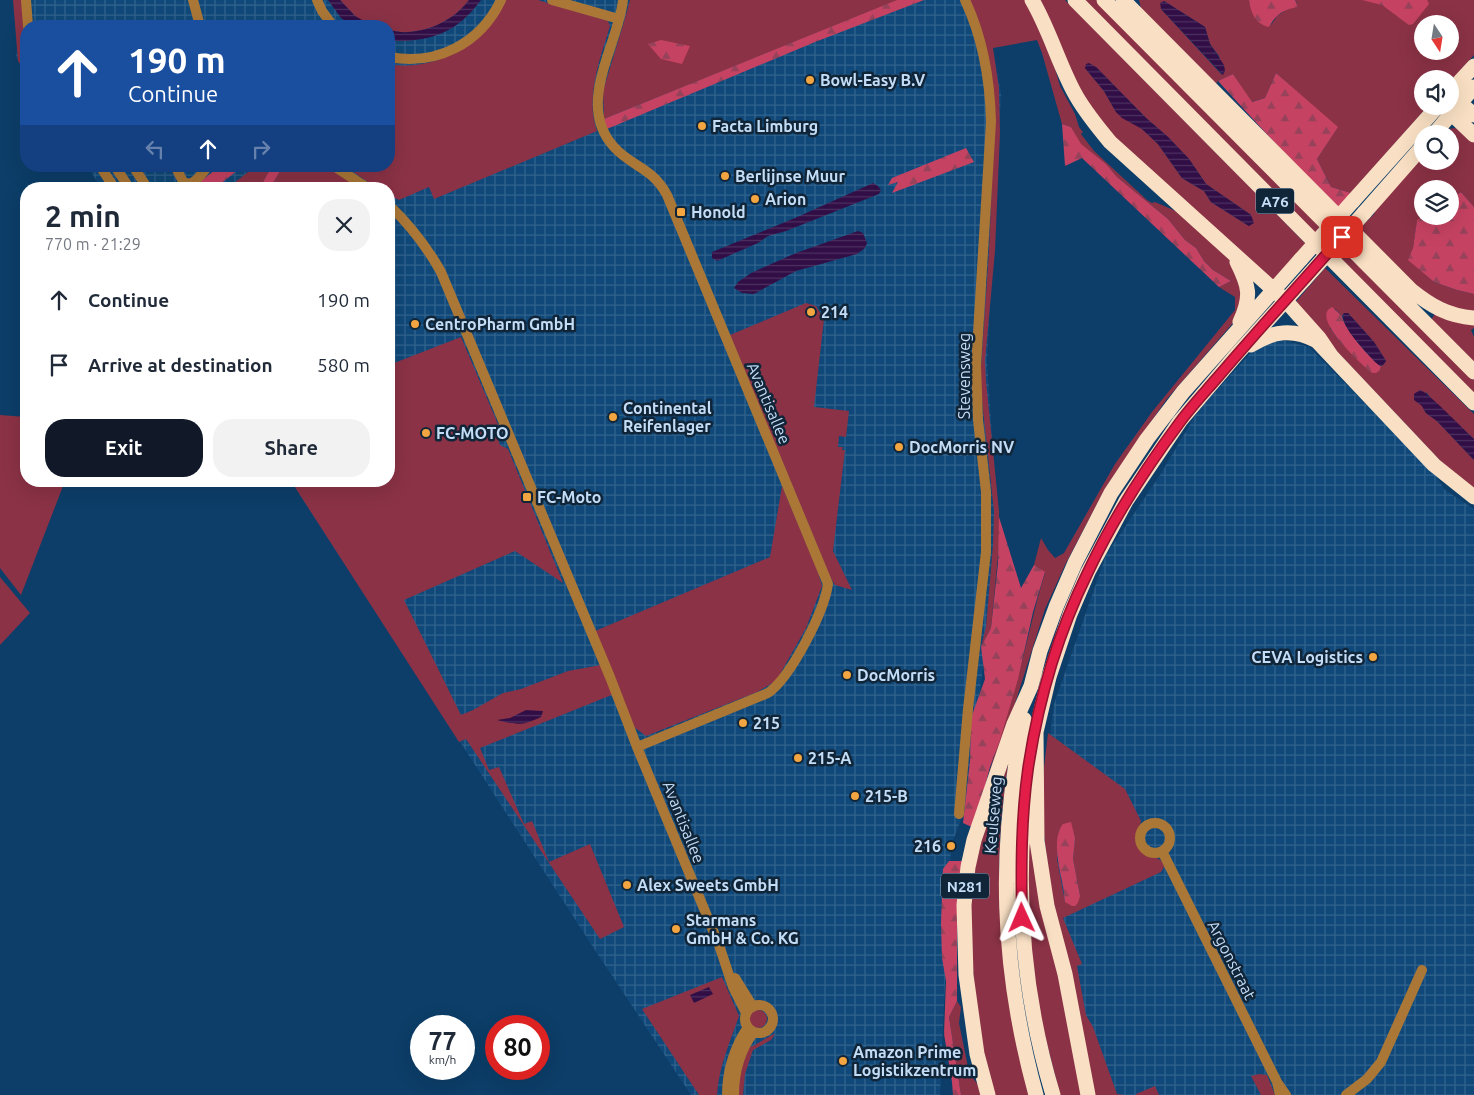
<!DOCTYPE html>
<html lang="en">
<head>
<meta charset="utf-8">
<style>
  body { margin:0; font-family:Ubuntu,sans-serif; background:#f2f2f3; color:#1f2937; height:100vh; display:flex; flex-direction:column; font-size:19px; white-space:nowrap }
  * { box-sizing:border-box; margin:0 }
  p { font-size:16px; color:#747a83 }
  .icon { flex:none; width:28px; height:28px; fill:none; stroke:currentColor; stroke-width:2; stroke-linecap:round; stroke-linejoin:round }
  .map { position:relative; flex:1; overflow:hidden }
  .panel { position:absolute; left:20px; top:182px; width:375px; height:305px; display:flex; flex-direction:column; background:#fff; border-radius:20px; box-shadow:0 5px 20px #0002 }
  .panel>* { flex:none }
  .hud { position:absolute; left:20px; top:20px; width:375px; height:152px; border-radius:20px; box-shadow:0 5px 20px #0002; background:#1a4fa0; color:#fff; overflow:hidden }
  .needle { width:32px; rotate:168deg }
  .controls { position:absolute; left:1414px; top:15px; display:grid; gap:10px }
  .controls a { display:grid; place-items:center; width:45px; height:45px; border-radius:50%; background:#fff; box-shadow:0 5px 20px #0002; font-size:25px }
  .speed { position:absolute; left:410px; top:1015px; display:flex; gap:10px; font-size:25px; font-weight:700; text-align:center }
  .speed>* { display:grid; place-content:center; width:65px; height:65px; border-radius:50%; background:#fff; box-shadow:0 5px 20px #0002; line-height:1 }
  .speed small { font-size:12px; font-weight:400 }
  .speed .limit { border:8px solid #d22; background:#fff; color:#111 }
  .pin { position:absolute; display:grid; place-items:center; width:42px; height:42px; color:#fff; margin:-21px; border-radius:10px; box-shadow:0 2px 8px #0006 }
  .me { position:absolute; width:55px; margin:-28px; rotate:359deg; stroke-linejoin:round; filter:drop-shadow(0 0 4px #0008) }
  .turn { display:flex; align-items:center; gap:18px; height:105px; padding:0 25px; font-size:22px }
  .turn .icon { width:65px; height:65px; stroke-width:2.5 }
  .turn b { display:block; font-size:35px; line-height:42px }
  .lanes { display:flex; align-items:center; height:48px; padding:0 25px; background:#0003; justify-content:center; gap:25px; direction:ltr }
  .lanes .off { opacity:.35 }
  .round { display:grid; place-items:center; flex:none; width:52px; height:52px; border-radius:20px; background:#f2f2f3 }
  .headline { display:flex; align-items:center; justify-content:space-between; height:85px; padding:0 25px }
  h1 { font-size:30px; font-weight:700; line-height:38px }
  .cta { display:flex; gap:10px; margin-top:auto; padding:10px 25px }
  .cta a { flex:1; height:58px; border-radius:20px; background:#111827; color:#fff; font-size:20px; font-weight:700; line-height:58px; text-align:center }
  .cta a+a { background:#f2f2f3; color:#1f2937 }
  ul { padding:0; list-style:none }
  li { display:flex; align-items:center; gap:15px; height:65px; padding:0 25px }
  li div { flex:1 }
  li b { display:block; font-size:19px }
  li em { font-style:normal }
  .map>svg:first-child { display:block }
  .industrial { fill:url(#industrial-grid) }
  .grass { fill:#8b3246; fill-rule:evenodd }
  .forest { fill:url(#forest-firs) }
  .water { fill:url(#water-rules) }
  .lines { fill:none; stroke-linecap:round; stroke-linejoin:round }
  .minor { stroke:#ab7737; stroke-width:10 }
  .highway { stroke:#f9e0c4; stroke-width:15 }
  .highway-bridge { stroke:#f9e0c4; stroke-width:15 }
  .route-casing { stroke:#92132f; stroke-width:12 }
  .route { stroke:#e11d48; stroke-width:9 }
  .poi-dot { fill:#f2a541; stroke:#112538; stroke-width:2 }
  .labels { text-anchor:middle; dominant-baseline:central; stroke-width:5; stroke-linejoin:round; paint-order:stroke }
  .shield { fill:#112538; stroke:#8ea6be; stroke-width:1 }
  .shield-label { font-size:15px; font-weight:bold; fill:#c4ddf7 }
  .poi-label { font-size:16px; font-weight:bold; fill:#c4ddf7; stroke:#112538; text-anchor:start }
  .street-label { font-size:16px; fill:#c4ddf7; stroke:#112538 }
</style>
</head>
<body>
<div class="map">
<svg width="1474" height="1095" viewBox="0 0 1474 1095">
  <defs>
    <pattern id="industrial-grid" width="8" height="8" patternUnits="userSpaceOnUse" patternTransform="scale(1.25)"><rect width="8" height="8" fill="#104979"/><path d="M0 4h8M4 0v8" fill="none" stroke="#31638d"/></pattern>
    <pattern id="forest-firs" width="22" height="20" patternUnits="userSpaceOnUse" patternTransform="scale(1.25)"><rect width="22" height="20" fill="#c64262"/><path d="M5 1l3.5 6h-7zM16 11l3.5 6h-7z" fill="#95425a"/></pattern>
    <pattern id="water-rules" width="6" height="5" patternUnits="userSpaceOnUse" patternTransform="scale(1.25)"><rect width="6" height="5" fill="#310e45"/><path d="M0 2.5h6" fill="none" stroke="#4d3161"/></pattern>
  </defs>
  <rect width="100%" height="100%" fill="#0c3e69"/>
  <path class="industrial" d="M23 0H977L991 42 1001 93 987 361 996 498 989 618 980 691 972 790 951 846 940 1095H691L591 944 291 481H389V189H102L87 166H389V26H26V72L16 57Z
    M1266 336 1309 347 1433 472 1445 490 1474 509V1095H1101L1044 885 1040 815 1054 704 1106 555 1160 475 1198 411Z"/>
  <path class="grass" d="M13 0H24L26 72 18 61Z
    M340 0H469C455 19 431 31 408 32 402 33 395 31 389 30V26H371L355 16Z
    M505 0H538L608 21 610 26C600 59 585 98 597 131L434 199 429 187 399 200 389 195V189H378L345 166H389V64C409 68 433 64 451 54Z
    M630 0H898L604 119 603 91 624 22Z
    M968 0H1026L1054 65 1060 86 1075 114 1079 127 1083 132 1081 134 1094 151 1147 200 1152 203 1155 202 1178 212 1232 260 1243 281 1239 316 1166 400 1106 487 1065 565 1045 609 1004 738 979 809C990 766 1005 724 1017 680 1027 645 1034 608 1045 573L1034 565 1041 538 1048 550 1055 558 1064 553 1115 464 1152 412 1235 310V297L1219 287 1231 281 1213 270 1204 261 1196 248 1185 240 1168 219 1117 177 1106 164 1080 144 1071 127 1062 124 1042 53 1037 40 993 48 999 88 1000 133 995 251 985 361 986 381 999 511V545L991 628 981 647 986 627 993 545 994 511 980 382 989 251 994 133Z
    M1037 0H1065L1306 244 1271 282 1090 115ZM1096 67 1146 118 1168 137 1189 159 1206 184 1251 215 1249 226 1211 202 1204 191 1182 178 1158 144 1142 129 1116 112 1104 91 1085 68Z
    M1080 0H1097L1321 227 1312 237Z
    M1139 0H1249L1250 4 1271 25 1277 16 1297 3 1295 0H1474V55L1450 82V79H1422V106H1428L1351 193 1331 187 1317 159 1337 128 1276 73 1265 98 1251 102 1233 74 1218 81 1215 85 1142 14ZM1164 1 1205 27 1210 44 1219 56 1222 75 1161 9ZM1422 24H1450V51H1422Z
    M1455 128 1463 131 1474 141V207L1461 192 1450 199V189H1422L1424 216 1417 221 1413 248 1409 260 1434 282 1457 290 1474 294V313L1442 305 1416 288 1359 229 1375 213 1373 211 1422 157V161H1450V134H1441L1448 129Z
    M256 166H272L261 186 265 189H226Z
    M283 166H325L362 189H267L270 188Z
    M1342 249 1474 380V396L1333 258Z
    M1325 268 1474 414V439L1434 402 1426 392 1422 406 1426 413 1437 421 1474 460V491L1448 469 1293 305ZM1335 309 1342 316 1344 313H1348L1374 342 1386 361 1383 365 1381 366 1380 370 1372 373 1338 339 1330 328Z
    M806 303 816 306 824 319 814 407 849 411 846 437 839 436 838 447H843L842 450H845L833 551 852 590 835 585 830 577 730 335Z
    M1436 312 1474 322V328L1471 330 1474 337V363L1431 320Z
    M461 337 500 429 497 436 500 445 508 449 563 583 515 551 404 600 461 715 473 710 503 693 521 689 568 671 601 665 614 694 480 748 489 770 499 767 524 824 532 821 549 862 590 844 624 927 600 939 466 739 459 742 291 481H389V365Z
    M0 415 26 417V481H65L21 595 0 568Z
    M782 486 817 569 822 586 806 628 776 681 757 692 646 736 634 727 595 631 770 557Z
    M0 577 30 613 0 645Z
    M1012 733 1001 819 999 868 1000 917 1029 1095H994L977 1035 968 886Z
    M1048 733 1125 789 1141 821C1140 827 1137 832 1137 838 1136 853 1153 854 1163 862L1164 867 1161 872 1063 918 1082 964 1077 966 1086 1015 1093 1027 1117 1094 1124 1095H1093L1054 917 1040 802ZM1070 822 1075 838 1073 859 1080 896 1065 902 1057 859 1059 831Z
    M1034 781 1083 1095H1060L1039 1012 1028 934 1027 845Z
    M722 977 739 1016C730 1042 719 1066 717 1095H699L642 1009Z
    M957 1001 961 1007 959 1023 969 1072 978 1085 982 1095H961L949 1017Z
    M749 1019a9 9 0 1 1 18 0a9 9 0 1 1-18 0Z
    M774 1034H775L771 1040 753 1050 745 1074 743 1095H736L738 1073 749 1047 753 1046Z
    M1259 1074 1267 1075 1275 1095H1261L1251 1076Z
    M1155 1086 1159 1095H1136V1094Z"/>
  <path class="forest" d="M897 0H924L815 42 607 129 604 119Z
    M1249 0H1295L1298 7C1290 8 1282 11 1276 17 1272 21 1272 24 1268 27 1255 23 1251 13 1249 0Z
    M1362 0H1427L1429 4 1413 24 1409 25 1382 5Z
    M661 40 690 46 682 64 661 59 648 44Z
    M1276 73 1338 127 1317 159 1331 187 1351 193 1338 208 1298 168 1218 81 1233 74 1252 102 1265 98Z
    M1062 124 1071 127 1081 144 1106 164 1117 177 1168 219 1185 240 1196 248 1204 261 1213 270 1231 281 1219 287 1082 158 1065 166Z
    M966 148 974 162 892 193 898 182 888 185 892 178Z
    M220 166H243L214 189H191Z
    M272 166H283L270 188 262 189 261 186Z
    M1461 192 1474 207V294L1457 290 1434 282 1408 260 1413 248 1417 220 1424 216H1450V199Z
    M1332 307 1342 316C1343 327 1371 360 1381 366L1380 370 1376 373H1372L1367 369C1358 360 1310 317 1332 307Z
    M999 517 1021 588 1034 565 1045 572 1033 612 1018 679 1000 740 990 767 974 828 963 823 970 761 971 718 985 679 981 647 991 628 998 563Z
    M1071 822 1075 838 1073 859 1080 896 1078 903 1075 906H1072L1065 902C1064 897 1064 891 1063 886 1060 870 1051 839 1063 824Z
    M949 861H963L957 908V1001L949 1017 961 1095H953L952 1082 944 1034 946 981 942 958 941 923 943 869Z"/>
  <path class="water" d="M328 0H340L355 16 373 26H353L341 18Z
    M469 0H481C456 34 430 42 389 41V30C395 31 402 33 408 32 431 31 455 19 469 0Z
    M1164 1 1205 27 1210 44 1224 65 1225 71 1223 75 1161 9 1160 3Z
    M1089 63 1096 67 1146 118 1168 137 1189 159 1206 184 1251 215 1254 223 1249 226 1211 202 1204 191 1182 178 1158 144 1142 129 1122 118 1116 112 1104 91 1085 68 1086 64Z
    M873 183 878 186 881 190 879 194 786 231 768 236 758 243 717 261 712 258V252L795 218Z
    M858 231 863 233 867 243 865 248 857 254 796 271 754 294 742 293 734 288 738 282 751 273 796 253Z
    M1344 313H1348L1374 342 1386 361 1383 365 1380 366 1375 362C1367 352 1338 325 1344 313Z
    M1420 390C1428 392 1465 431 1474 439V460L1437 421 1426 413 1422 406 1414 400V394Z
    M526 710 543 711 541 717C522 726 517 725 497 720L510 718Z
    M709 987 713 994 694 1003 690 995Z"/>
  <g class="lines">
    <path class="minor" d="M26 0 28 26
      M193 0 200 26
      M317 0 322 11 333 26
      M552 0 619 19
      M623 0C618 46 575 104 614 147 632 167 652 167 667 195L828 584C824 612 791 677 768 693L637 747
      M389 57C436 66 480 44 501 0
      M100 166 115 189
      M110 166 116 168 130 189
      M133 166 148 189
      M175 166C178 171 182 182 186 183 194 186 204 171 208 166
      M334 166 369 189
      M389 205C410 225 427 247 441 272L610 677 637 747 719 945 733 987 746 1013
      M959 814 968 709 986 552V492L978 420 976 366 991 122C990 80 983 38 965 0
      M1140 838a15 15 0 1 1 30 0a15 15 0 1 1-30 0Z
      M1162 851 1277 1082
      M735 978 753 1007
      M745 1019a14 14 0 1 1 28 0a14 14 0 1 1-28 0Z
      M727 1095C727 1072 734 1047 748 1027
      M734 1095C734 1073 740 1049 754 1032
      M1280 1095 1277 1082 1286 1095
      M1346 1095 1367 1079 1381 1062 1422 970"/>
    <path class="highway" d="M1032 0C1049 29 1058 62 1074 92 1084 111 1097 126 1110 142L1286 301 1319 338 1332 357
      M1075 0 1474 403
      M1104 0 1474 372
      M1123 0 1411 290C1431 306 1448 316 1474 318
      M1450 92 1474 66
      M1451 100 1460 103 1474 115
      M1448 106 1452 114 1474 135
      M1434 134 1474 87
      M1353 201 1438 106
      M1364 213 1422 147
      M1237 262C1249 286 1252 296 1240 322
      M1251 345C1273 331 1293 328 1317 341L1434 465 1474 497
      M1024 719C997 848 1001 968 1036 1095
      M1029 768C1014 878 1021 989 1053 1095
      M988 1095 977 1054 966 975 964 905 968 867 974 840 1014 724 1031 686 1040 651 1056 607 1075 563 1111 493 1147 439 1183 392 1301 259
      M1088 1095 1065 974 1047 906 1037 841 1036 732 1049 677 1070 614 1088 572 1126 501 1180 421 1237 354 1304 280"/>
    <path class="highway-bridge" d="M1301 259 1353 201
      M1304 280 1364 213"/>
  </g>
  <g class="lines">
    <g class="route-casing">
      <path id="route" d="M1022 918C1021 868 1021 819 1028 769 1038 702 1058 633 1088 572 1113 519 1145 469 1180 422 1191 407 1205 392 1217 378 1258 330 1300 284 1342 237"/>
    </g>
    <use href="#route" class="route"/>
  </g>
  <g class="poi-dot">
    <circle cx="810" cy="80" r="5"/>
    <circle cx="702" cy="126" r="5"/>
    <circle cx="725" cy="176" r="5"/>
    <circle cx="755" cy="199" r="5"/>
    <rect x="676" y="207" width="10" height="10" rx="2.5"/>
    <circle cx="811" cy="312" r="5"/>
    <circle cx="415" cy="324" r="5"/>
    <circle cx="613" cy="417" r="5"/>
    <circle cx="426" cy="433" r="5"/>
    <circle cx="899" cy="447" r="5"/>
    <rect x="522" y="492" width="10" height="10" rx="2.5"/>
    <circle cx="1373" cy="657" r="5"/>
    <circle cx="847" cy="675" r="5"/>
    <circle cx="743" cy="723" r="5"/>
    <circle cx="798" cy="758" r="5"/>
    <circle cx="855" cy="796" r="5"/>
    <circle cx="951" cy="846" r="5"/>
    <circle cx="627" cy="885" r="5"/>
    <circle cx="676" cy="929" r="5"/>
    <circle cx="843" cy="1061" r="5"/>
  </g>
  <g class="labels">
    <g class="shield">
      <rect x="1256" y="188.5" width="38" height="25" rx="4"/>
      <rect x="941" y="873.5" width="48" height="25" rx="4"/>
    </g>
    <g class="shield-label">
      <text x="1275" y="201">A76</text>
      <text x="965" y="886">N281</text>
    </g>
    <g class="poi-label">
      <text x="820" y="80">Bowl-Easy B.V</text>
      <text x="712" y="126">Facta Limburg</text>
      <text x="735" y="176">Berlijnse Muur</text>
      <text x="765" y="199">Arion</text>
      <text x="691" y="212">Honold</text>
      <text x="821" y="312">214</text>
      <text x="425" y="324">CentroPharm GmbH</text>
      <text x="623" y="408">Continental<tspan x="623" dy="18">Reifenlager</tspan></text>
      <text x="436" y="433">FC-MOTO</text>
      <text x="909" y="447">DocMorris NV</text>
      <text x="537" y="497">FC-Moto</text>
      <text x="1363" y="657" text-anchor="end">CEVA Logistics</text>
      <text x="857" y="675">DocMorris</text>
      <text x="753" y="723">215</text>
      <text x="808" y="758">215-A</text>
      <text x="865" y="796">215-B</text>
      <text x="941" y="846" text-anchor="end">216</text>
      <text x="637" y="885">Alex Sweets GmbH</text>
      <text x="686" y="920">Starmans<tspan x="686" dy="18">GmbH &amp; Co. KG</tspan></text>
      <text x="853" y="1052">Amazon Prime<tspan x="853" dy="18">Logistikzentrum</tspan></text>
    </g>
    <g class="street-label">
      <text transform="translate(964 376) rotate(-90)">Stevensweg</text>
      <text transform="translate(769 403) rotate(67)">Avantisallee</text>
      <text transform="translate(993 815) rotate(-85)">Keulseweg</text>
      <text transform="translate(684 822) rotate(68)">Avantisallee</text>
      <text transform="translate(1232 960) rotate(63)">Argonstraat</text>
    </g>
  </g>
</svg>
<div class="controls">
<a><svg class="needle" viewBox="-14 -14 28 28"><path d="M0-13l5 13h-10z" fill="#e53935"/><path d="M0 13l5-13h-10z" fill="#747a83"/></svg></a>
<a><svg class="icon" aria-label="sound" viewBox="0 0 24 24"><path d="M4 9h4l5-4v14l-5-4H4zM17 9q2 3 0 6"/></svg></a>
<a><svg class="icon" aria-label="search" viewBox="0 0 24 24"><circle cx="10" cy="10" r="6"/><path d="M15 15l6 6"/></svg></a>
<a><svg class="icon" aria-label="layers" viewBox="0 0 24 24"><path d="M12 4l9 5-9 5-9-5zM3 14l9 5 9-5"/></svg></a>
</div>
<div class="speed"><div>77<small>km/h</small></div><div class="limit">80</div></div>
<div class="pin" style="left:1342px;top:237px;background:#d93025"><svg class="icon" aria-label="arrive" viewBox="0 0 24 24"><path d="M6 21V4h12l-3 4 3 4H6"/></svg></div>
<svg class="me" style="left:1022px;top:918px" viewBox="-20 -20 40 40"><path d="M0-17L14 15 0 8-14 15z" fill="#e11d48" stroke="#fff" stroke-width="4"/></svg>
<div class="hud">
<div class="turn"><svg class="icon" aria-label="ahead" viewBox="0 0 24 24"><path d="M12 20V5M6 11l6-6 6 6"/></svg><div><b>190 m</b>Continue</div></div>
<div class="lanes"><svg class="icon off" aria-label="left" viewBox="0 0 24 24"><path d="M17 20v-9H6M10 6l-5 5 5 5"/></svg><svg class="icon" aria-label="ahead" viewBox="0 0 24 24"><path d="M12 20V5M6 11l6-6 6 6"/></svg><svg class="icon off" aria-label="right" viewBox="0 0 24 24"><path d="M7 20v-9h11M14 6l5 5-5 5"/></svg></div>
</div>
<section class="panel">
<div class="headline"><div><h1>2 min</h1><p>770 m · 21:29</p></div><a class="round"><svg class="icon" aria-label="close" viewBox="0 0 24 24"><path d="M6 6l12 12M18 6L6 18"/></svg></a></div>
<ul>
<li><svg class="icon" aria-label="ahead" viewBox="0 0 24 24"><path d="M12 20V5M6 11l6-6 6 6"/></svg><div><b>Continue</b></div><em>190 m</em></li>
<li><svg class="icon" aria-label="arrive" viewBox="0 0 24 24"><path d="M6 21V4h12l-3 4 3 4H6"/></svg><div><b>Arrive at destination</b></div><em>580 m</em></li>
</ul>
<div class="cta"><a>Exit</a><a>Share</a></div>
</section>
</div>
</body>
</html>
